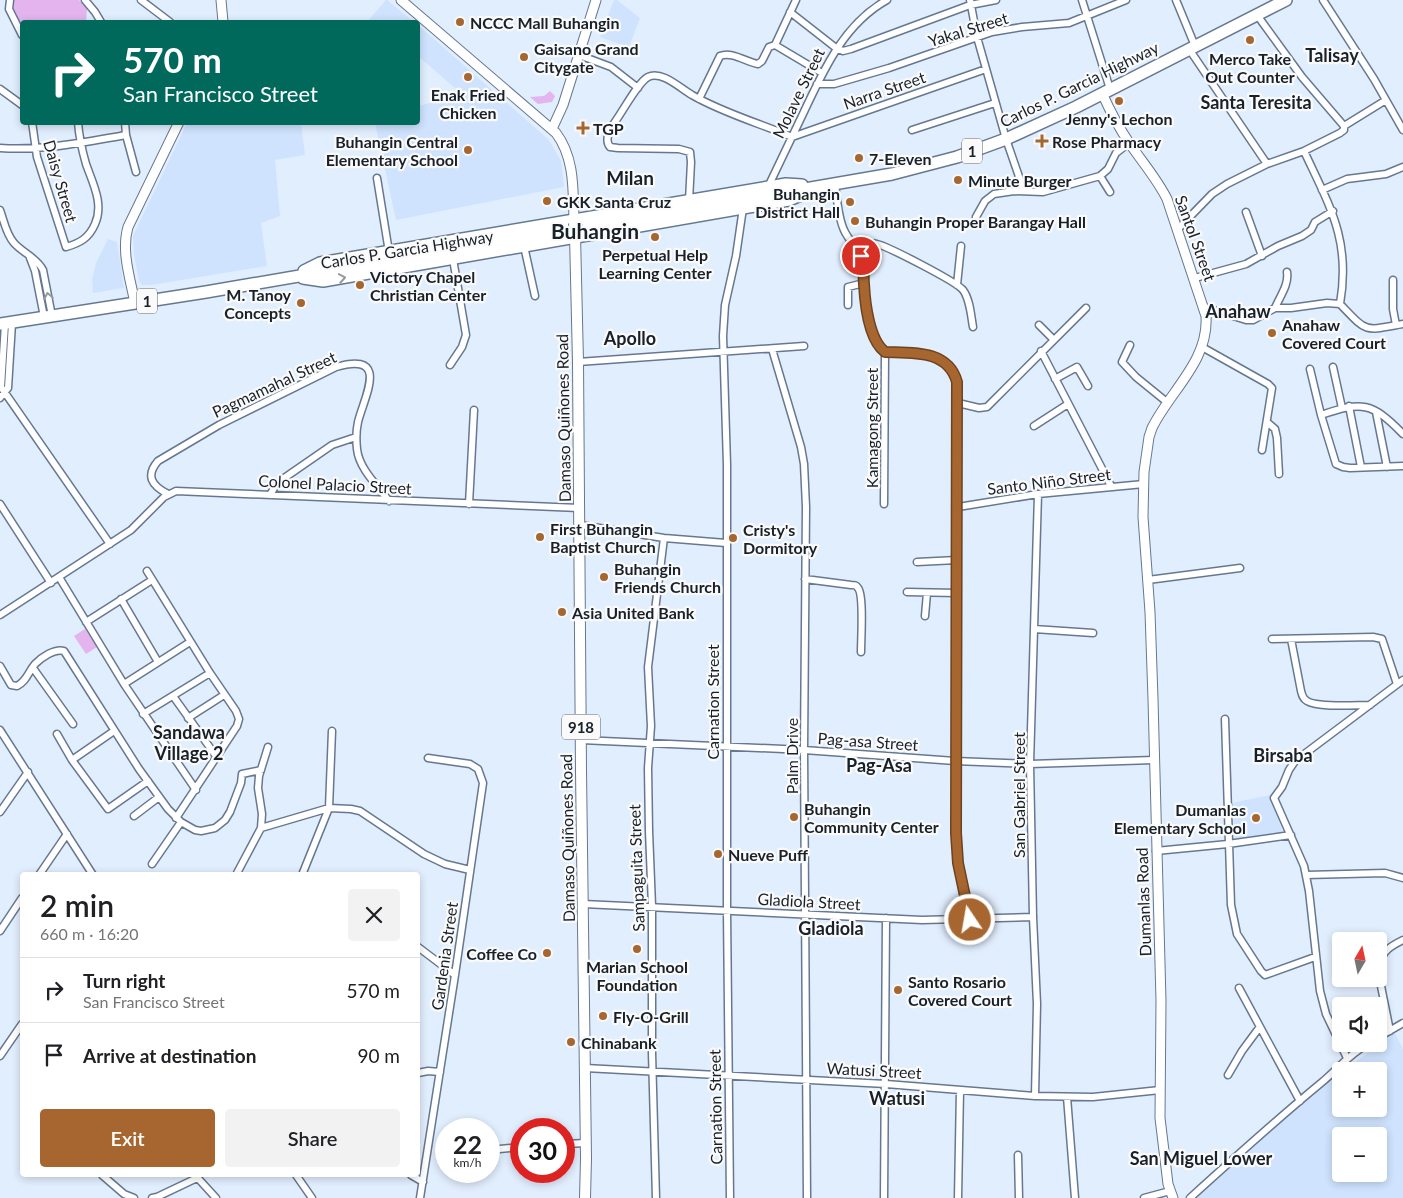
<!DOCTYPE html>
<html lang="en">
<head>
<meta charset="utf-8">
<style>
  body { margin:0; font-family:Lato,sans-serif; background:#f2f2f2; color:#202124; height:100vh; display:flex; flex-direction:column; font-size:19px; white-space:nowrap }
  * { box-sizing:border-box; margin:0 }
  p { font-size:16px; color:#757577 }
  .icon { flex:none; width:28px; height:28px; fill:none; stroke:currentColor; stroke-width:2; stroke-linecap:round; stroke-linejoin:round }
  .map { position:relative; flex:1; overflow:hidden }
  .details { position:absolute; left:20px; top:872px; width:400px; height:305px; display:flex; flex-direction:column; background:#fff; border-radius:5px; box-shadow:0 2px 8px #0003 }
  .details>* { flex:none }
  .hud { position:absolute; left:20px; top:20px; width:400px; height:105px; border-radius:5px; box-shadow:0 2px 8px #0003; background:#00695c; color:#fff; overflow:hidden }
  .needle { width:32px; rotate:9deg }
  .buttons { position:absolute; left:1332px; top:932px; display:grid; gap:10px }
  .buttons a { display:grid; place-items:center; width:55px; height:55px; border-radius:5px; background:#fff; box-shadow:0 2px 8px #0003; font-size:25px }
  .speed { position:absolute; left:435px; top:1118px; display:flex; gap:10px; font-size:25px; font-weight:700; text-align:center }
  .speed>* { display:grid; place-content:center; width:65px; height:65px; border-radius:50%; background:#fff; box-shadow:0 2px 8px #0003; line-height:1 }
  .speed small { font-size:12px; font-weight:400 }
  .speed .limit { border:8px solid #d22; background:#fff; color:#111 }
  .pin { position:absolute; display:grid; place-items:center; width:42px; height:42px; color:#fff; margin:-21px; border:2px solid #fff; border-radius:50%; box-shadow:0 1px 5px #0007 }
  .me { position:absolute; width:55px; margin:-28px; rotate:348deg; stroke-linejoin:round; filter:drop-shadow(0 0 4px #0008) }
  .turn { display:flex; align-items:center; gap:18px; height:105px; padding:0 20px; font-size:22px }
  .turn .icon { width:65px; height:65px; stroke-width:2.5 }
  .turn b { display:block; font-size:35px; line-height:42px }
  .round { display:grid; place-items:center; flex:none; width:52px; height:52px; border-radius:5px; background:#f2f2f2 }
  .summary { display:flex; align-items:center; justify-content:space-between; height:85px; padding:0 20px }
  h1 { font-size:30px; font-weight:600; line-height:38px }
  .button { display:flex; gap:10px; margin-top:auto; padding:10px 20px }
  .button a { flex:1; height:58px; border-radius:5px; background:#a76630; color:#fff; font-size:20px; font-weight:600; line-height:58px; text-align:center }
  .button a+a { background:#f2f2f2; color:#202124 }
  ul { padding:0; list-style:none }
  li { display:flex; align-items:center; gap:15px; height:65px; padding:0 20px; border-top:1px solid #e0e0e0 }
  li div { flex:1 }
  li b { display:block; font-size:19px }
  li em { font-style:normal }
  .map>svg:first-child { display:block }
  .built { fill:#cfe3fe; fill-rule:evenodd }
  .green { fill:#e3b4ed }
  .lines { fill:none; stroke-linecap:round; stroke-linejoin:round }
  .minor-casing { stroke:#667890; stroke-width:9 }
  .secondary-casing { stroke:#667890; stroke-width:11 }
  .primary-casing { stroke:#667890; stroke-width:12 }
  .trunk-casing { stroke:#667890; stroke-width:14 }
  .minor { stroke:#fff; stroke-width:6 }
  .secondary { stroke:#fff; stroke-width:9 }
  .primary { stroke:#fff; stroke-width:10 }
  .trunk { stroke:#fff; stroke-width:11 }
  .primary-bridge-casing { stroke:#667890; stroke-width:12; stroke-linecap:butt }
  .primary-bridge { stroke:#fff; stroke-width:10 }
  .oneway { stroke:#979b9f }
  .route-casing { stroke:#6d421f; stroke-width:12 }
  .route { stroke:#a76630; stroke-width:9 }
  .poi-dot { fill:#a76630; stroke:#fafafa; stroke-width:2 }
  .labels { text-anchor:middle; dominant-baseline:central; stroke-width:4.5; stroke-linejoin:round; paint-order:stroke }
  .shield { fill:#fafafa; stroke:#5c6168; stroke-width:1 }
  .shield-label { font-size:15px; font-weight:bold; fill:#182029 }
  .poi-label { font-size:16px; font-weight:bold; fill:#182029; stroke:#fafafa; text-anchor:start }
  .street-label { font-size:16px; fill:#182029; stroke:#fafafa }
  .neighbourhood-label { font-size:18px; font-weight:bold; fill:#182029; stroke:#fafafa }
  .quarter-label { font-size:19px; font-weight:bold; fill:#182029; stroke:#fafafa }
  .district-label { font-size:21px; font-weight:bold; fill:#182029; stroke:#fafafa }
</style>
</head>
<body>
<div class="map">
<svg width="1403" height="1198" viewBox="0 0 1403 1198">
  <rect width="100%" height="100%" fill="#e1eefe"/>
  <path class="built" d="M386 0H387L414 22H367Z
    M614 0H617L640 18 629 47 600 37Z
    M418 25 549 140 561 161 564 187 396 220 375 123 418 122V106L463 95 418 56Z
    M187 123H301L305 155 275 160 280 216 261 223 267 266 151 285H142L139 281 134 254 133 236Z
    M108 239 117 242 124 288 93 293 92 279 96 263Z
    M1270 795 1283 833 1235 839 1232 803Z
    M1395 1033 1403 1049V1198H1195L1254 1143 1341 1073V1109H1379V1071H1343ZM1341 1136H1379V1174H1341Z"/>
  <path class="green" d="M13 0H79L87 9 86 22H22V25L12 5Z
    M550 91 555 96 552 102 538 104 530 97 544 96Z
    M85 629 97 647 86 654 74 636Z"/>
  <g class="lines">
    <g class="minor-casing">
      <path id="minor" d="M10 0 9 9 22 35
        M85 0 95 12 101 22
        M141 0 170 22
        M970 0 977 37 1006 139 1024 191
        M1082 0 1110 89
        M1176 0 1195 46
        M1323 0 1374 79 1403 130
        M790 12 836 48 843 51 851 49 970 5 996 0
        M1257 15 1302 77 1344 126
        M775 45 822 73
        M775 45 796 0
        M1189 49 1267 164
        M579 55 611 67 638 88
        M817 84H834L889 68 992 32 1022 27 1069 23 1126 0
        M0 89 22 105
        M699 99 720 56C732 51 746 62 758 64L762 61 769 47 775 45
        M32 122 37 157 66 247C80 243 89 238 95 224 104 204 93 184 86 164 82 150 79 137 78 122
        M125 122 126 135 136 172
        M912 130 995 103
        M0 148C43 151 85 142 126 135
        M1304 151C1330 207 1351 240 1340 304
        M1100 176 1110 192
        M377 178 389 252
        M835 184C837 199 838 217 844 230 849 242 861 250 864 263 865 269 863 276 864 283 865 302 869 340 885 352 912 353 948 349 957 382L956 833 958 863 970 920
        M768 187C779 164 790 141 801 118 822 74 842 25 887 0
        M1322 190 1347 179 1386 174 1403 167
        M689 201 691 162 690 152 679 149 618 148 610 147C605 141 608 133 612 126 621 115 637 83 648 77 662 70 681 89 692 95 723 113 759 123 792 137L986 69
        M0 210C4 221 6 234 14 243 23 253 37 258 43 270L52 316
        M1246 212 1262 256
        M976 217 985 201 994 194 1014 191 1043 192 1100 176 1108 169 1116 153 1129 143
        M1177 230 1212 194 1227 184 1267 164 1304 151 1340 133 1344 130V126L1386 100
        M854 245C862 244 870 242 877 244 889 247 957 282 963 290 970 299 971 316 973 327
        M524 246 535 296
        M30 258 35 271 44 317
        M1195 278 1246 264 1278 246 1302 236 1311 230 1315 222 1333 211
        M1393 280V309L1396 325
        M957 285 961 246
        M848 305V287L864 283
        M1204 307 1246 320H1253L1275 308H1291L1327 303 1340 304C1368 333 1363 331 1403 324
        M1275 308C1280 296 1289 285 1287 272
        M5 324 1 387 110 544
        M1039 325 1053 339
        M1130 345 1122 362 1136 377 1168 403
        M1202 347 1268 384 1272 388 1262 450
        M772 349 801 447 804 464 806 507 804 750 807 1198
        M1041 351 1111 486
        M578 362 804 346
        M450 365 462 347 466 335 453 259
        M1333 367 1342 408
        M1310 369 1321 415 1336 464 1343 467 1350 468 1403 466
        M1055 379 1077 367 1088 386
        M0 398 8 388 12 323
        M958 403 979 408 987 407 1086 308
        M1349 406 1361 467
        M1376 412 1387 467
        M1321 415C1362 401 1372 402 1403 434
        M1267 422 1275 429 1277 438 1279 474
        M1034 426 1068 404
        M168 494C152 486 145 476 158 461L219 425 336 367C391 351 364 397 358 422 356 431 356 440 357 449 359 469 378 486 389 501
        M270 495 277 483 332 445 356 437
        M0 504 51 583
        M469 504 474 410
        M884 504 885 352
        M958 507 1038 494 1144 484
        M580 525 664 538 726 543
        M917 562 957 560
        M147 571 210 673 236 711 239 719 237 726 176 818
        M59 577 124 684 196 790
        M805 579 851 585C855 585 856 585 858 588 864 595 861 640 861 652
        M1148 580 1240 568
        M907 592 957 593
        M121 599 158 662
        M0 615 131 530 164 497 176 491 579 508
        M925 616 927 593
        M86 622 152 580
        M1034 629 1093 633
        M1272 639 1373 637 1382 639 1397 684
        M1291 639 1301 691C1302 695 1303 699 1307 701 1318 708 1356 705 1370 705
        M0 666 11 685 17 686C27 681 28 672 35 664 42 657 55 648 64 651L139 769 168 809 181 822 195 830 201 831 215 828 225 820 230 812 241 783 242 774 261 770
        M33 668 73 724
        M124 684 190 642
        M173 696 216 756
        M143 714 210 673
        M188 718 224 695
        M1225 719 1231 905 1237 934 1261 971 1265 975 1315 957
        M0 730 93 875
        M57 734 72 760 108 809 148 781
        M581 740 804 750 955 761 1030 764 1154 760
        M72 760 114 731
        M0 812 28 772
        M134 816 159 797
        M261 828 329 808 351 809 360 811 424 854 445 864 470 870
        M1156 851 1228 844 1291 835
        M152 864 181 822
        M39 875 67 834
        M236 875 261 828 262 814 258 788 259 776 268 747
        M302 875 329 808 332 731
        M1306 875 1385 873 1403 878
        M583 904 922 920 1033 917
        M0 931 22 898
        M418 947 455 975
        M1379 965C1382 951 1391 946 1403 940
        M1379 976 1390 1031
        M1239 988 1300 1101
        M1379 1037 1403 1023
        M0 1056 22 1024
        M1347 1058 1326 1014 1320 991 1309 891 1304 866 1274 798 1282 787 1289 770 1295 761 1403 680
        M585 1068 886 1084 1035 1096 1093 1097 1160 1090
        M418 1073 428 1071 440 1072
        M1228 1075 1242 1051 1259 1028
        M1035 1096 1037 1004 1033 917 1030 764 1038 494
        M1067 1097 1075 1198
        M564 1144 586 1143
        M489 1150 521 1147
        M1018 1155 1019 1198
        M102 1175 124 1194 134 1198
        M195 1175 216 1198
        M296 1175 312 1198
        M411 1175 423 1182
        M152 1198 157 1197 197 1178
        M420 1198 455 975 483 783 478 769 470 764 428 758
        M656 1198 652 1053V906L649 831 648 768 651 726 648 667 664 538
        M730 1198 727 911V465L723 336 725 305 736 256 743 208
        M884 1198 886 918
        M958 1198 960 1090
        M1144 1198 1170 1191
        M1190 1198C1233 1159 1276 1120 1321 1083 1337 1070 1349 1054 1368 1044"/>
    </g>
    <g class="secondary-casing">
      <path id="secondary" d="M221 0 223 22
        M401 0 556 133C575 158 573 191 574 220
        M1102 93C1110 111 1119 128 1130 144 1143 163 1157 179 1167 199L1206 316C1209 361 1170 391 1152 428L1149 437 1144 472 1143 517 1150 612 1153 699 1161 1001 1160 1118 1168 1184 1173 1198
        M552 129 563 105 596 0
        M135 303C130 278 121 251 128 227L179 122"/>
    </g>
    <g class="primary-casing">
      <path id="primary" d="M575 235 578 362 581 771 586 1158 585 1198"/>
    </g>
    <g class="trunk-casing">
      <path id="trunk" d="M588 226 892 174 957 157 1006 139 1076 107 1286 0
        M304 271 320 263 786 184 802 185
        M303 278 323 281 789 200 803 194
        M0 324 206 292 561 231"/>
    </g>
    <use href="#minor" class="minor"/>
    <use href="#secondary" class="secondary"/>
    <use href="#primary" class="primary"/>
    <use href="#trunk" class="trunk"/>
    <g class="primary-bridge-casing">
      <path id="primary-bridge" d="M574 223 575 235"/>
    </g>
    <use href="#primary-bridge" class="primary-bridge"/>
  </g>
  <defs><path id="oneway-chevron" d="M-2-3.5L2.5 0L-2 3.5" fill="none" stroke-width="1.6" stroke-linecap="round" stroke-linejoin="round" transform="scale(1.25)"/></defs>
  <g class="oneway">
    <use href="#oneway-chevron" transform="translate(342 278) rotate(-10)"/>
    <use href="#oneway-chevron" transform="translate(48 296) rotate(-101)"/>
  </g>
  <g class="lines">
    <g class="route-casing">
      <path id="route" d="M861 256C865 266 863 274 864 284 865 303 869 340 885 352 911 353 948 349 957 382L956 833 958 863 970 920"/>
    </g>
    <use href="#route" class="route"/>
  </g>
  <g class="poi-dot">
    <circle cx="460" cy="22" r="5"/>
    <circle cx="1250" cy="40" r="5"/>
    <circle cx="524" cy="57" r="5"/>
    <circle cx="468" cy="77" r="5"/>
    <circle cx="1119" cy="101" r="5"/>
    <path d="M580.5 120.5h5v5h5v5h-5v5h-5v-5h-5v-5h5z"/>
    <path d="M1039.5 133.5h5v5h5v5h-5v5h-5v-5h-5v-5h5z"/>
    <circle cx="468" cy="150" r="5"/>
    <circle cx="859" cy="158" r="5"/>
    <circle cx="958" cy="180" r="5"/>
    <circle cx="547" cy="201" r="5"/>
    <circle cx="850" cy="202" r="5"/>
    <circle cx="855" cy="221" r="5"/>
    <circle cx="655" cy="237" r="5"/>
    <circle cx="360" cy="285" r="5"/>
    <circle cx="301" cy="303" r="5"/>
    <circle cx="1272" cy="333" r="5"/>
    <circle cx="540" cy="537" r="5"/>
    <circle cx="733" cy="538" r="5"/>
    <circle cx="604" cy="577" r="5"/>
    <circle cx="562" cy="612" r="5"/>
    <circle cx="794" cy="817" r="5"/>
    <circle cx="1256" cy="818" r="5"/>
    <circle cx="718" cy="854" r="5"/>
    <circle cx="637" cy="949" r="5"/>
    <circle cx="547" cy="953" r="5"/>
    <circle cx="898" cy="990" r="5"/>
    <circle cx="603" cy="1016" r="5"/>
    <circle cx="571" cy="1042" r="5"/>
  </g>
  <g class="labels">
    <g class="shield">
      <rect x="962" y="138.5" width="20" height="25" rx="4"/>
      <rect x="137" y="288.5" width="20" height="25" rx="4"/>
      <rect x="562" y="714.5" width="38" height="25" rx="4"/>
    </g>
    <g class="shield-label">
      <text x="972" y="151">1</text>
      <text x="147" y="301">1</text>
      <text x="581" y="727">918</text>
    </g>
    <g class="poi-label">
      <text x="470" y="22">NCCC Mall Buhangin</text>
      <text x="534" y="48">Gaisano Grand<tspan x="534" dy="18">Citygate</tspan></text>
      <text x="1250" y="58" text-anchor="middle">Merco Take<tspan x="1250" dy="18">Out Counter</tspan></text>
      <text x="468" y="94" text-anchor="middle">Enak Fried<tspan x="468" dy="18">Chicken</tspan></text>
      <text x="1119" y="118" text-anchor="middle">Jenny's Lechon</text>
      <text x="593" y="128">TGP</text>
      <text x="458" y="141" text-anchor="end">Buhangin Central<tspan x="458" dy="18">Elementary School</tspan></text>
      <text x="1052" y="141">Rose Pharmacy</text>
      <text x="869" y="158">7-Eleven</text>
      <text x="968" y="180">Minute Burger</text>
      <text x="840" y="193" text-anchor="end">Buhangin<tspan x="840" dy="18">District Hall</tspan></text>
      <text x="557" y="201">GKK Santa Cruz</text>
      <text x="865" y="221">Buhangin Proper Barangay Hall</text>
      <text x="655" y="254" text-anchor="middle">Perpetual Help<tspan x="655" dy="18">Learning Center</tspan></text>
      <text x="370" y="276">Victory Chapel<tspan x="370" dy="18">Christian Center</tspan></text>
      <text x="291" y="294" text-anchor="end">M. Tanoy<tspan x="291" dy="18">Concepts</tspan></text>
      <text x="1282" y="324">Anahaw<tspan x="1282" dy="18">Covered Court</tspan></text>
      <text x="550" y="528">First Buhangin<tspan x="550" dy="18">Baptist Church</tspan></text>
      <text x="743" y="529">Cristy's<tspan x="743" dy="18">Dormitory</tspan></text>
      <text x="614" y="568">Buhangin<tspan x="614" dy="18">Friends Church</tspan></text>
      <text x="572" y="612">Asia United Bank</text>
      <text x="804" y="808">Buhangin<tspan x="804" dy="18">Community Center</tspan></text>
      <text x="1246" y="809" text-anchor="end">Dumanlas<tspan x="1246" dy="18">Elementary School</tspan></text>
      <text x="728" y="854">Nueve Puff</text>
      <text x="537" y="953" text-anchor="end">Coffee Co</text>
      <text x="637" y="966" text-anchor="middle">Marian School<tspan x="637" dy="18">Foundation</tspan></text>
      <text x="908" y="981">Santo Rosario<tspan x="908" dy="18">Covered Court</tspan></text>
      <text x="613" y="1016">Fly-O-Grill</text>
      <text x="581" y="1042">Chinabank</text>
    </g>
    <g class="street-label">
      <text transform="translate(968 29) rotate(-17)">Yakal Street</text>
      <text transform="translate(1079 84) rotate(-26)">Carlos P. Garcia Highway</text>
      <text transform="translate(884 90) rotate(-19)">Narra Street</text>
      <text transform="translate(798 93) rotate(-64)">Molave Street</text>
      <text transform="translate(61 181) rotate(74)">Daisy Street</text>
      <text transform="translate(1196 238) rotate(70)">Santol Street</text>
      <text transform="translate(407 249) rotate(-9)">Carlos P. Garcia Highway</text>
      <text transform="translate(274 384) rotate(-25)">Pagmamahal Street</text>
      <text transform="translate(563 418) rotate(-91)">Damaso Quiñones Road</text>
      <text transform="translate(871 428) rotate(-90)">Kamagong Street</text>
      <text transform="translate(1049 481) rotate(-7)">Santo Niño Street</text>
      <text transform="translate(335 484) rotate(3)">Colonel Palacio Street</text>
      <text transform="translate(712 702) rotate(-90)">Carnation Street</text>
      <text transform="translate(868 741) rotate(4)">Pag-asa Street</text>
      <text transform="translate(791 756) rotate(-90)">Palm Drive</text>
      <text transform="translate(1018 795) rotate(-90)">San Gabriel Street</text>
      <text transform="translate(567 838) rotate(-91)">Damaso Quiñones Road</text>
      <text transform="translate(636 868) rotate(-92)">Sampaguita Street</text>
      <text transform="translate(809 901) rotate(3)">Gladiola Street</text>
      <text transform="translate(1143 902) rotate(-92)">Dumanlas Road</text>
      <text transform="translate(444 956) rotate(-82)">Gardenia Street</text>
      <text transform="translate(874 1070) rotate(3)">Watusi Street</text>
      <text transform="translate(715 1107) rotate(-91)">Carnation Street</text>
    </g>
    <g class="neighbourhood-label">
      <text x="1332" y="55">Talisay</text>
      <text x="1256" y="102">Santa Teresita</text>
      <text x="1238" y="311">Anahaw</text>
      <text x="630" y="338">Apollo</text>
      <text x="189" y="732">Sandawa<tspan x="189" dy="21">Village 2</tspan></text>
      <text x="1283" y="755">Birsaba</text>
      <text x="879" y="765">Pag-Asa</text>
      <text x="831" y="928">Gladiola</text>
      <text x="897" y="1098">Watusi</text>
      <text x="1201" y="1158">San Miguel Lower</text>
    </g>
    <g class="quarter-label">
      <text x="630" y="177">Milan</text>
    </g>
    <g class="district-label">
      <text x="595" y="230">Buhangin</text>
    </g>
  </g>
</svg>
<div class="buttons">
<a><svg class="needle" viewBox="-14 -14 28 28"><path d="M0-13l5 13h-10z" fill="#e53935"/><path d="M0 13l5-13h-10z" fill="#757577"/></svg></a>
<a><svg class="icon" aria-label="sound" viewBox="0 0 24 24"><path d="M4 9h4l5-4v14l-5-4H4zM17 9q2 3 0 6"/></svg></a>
<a>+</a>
<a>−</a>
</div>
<div class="speed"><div>22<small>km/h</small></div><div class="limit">30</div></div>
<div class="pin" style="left:861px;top:256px;background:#d93025"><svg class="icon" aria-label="arrive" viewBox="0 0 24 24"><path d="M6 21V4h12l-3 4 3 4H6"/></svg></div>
<svg class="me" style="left:970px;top:920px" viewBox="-20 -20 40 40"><circle r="17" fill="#a76630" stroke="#fff" stroke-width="3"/><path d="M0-11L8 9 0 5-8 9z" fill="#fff"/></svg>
<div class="hud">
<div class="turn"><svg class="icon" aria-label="right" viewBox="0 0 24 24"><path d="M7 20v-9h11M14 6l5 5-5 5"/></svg><div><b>570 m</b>San Francisco Street</div></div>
</div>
<section class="details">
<div class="summary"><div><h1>2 min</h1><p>660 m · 16:20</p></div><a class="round"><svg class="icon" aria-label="close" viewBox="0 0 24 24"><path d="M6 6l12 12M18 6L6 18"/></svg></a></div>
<ul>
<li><svg class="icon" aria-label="right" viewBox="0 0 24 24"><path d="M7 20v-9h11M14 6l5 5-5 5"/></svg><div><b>Turn right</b><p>San Francisco Street</p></div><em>570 m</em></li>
<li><svg class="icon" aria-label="arrive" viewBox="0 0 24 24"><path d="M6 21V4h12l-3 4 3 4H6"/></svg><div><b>Arrive at destination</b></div><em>90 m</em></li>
</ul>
<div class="button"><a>Exit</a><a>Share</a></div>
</section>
</div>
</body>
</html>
